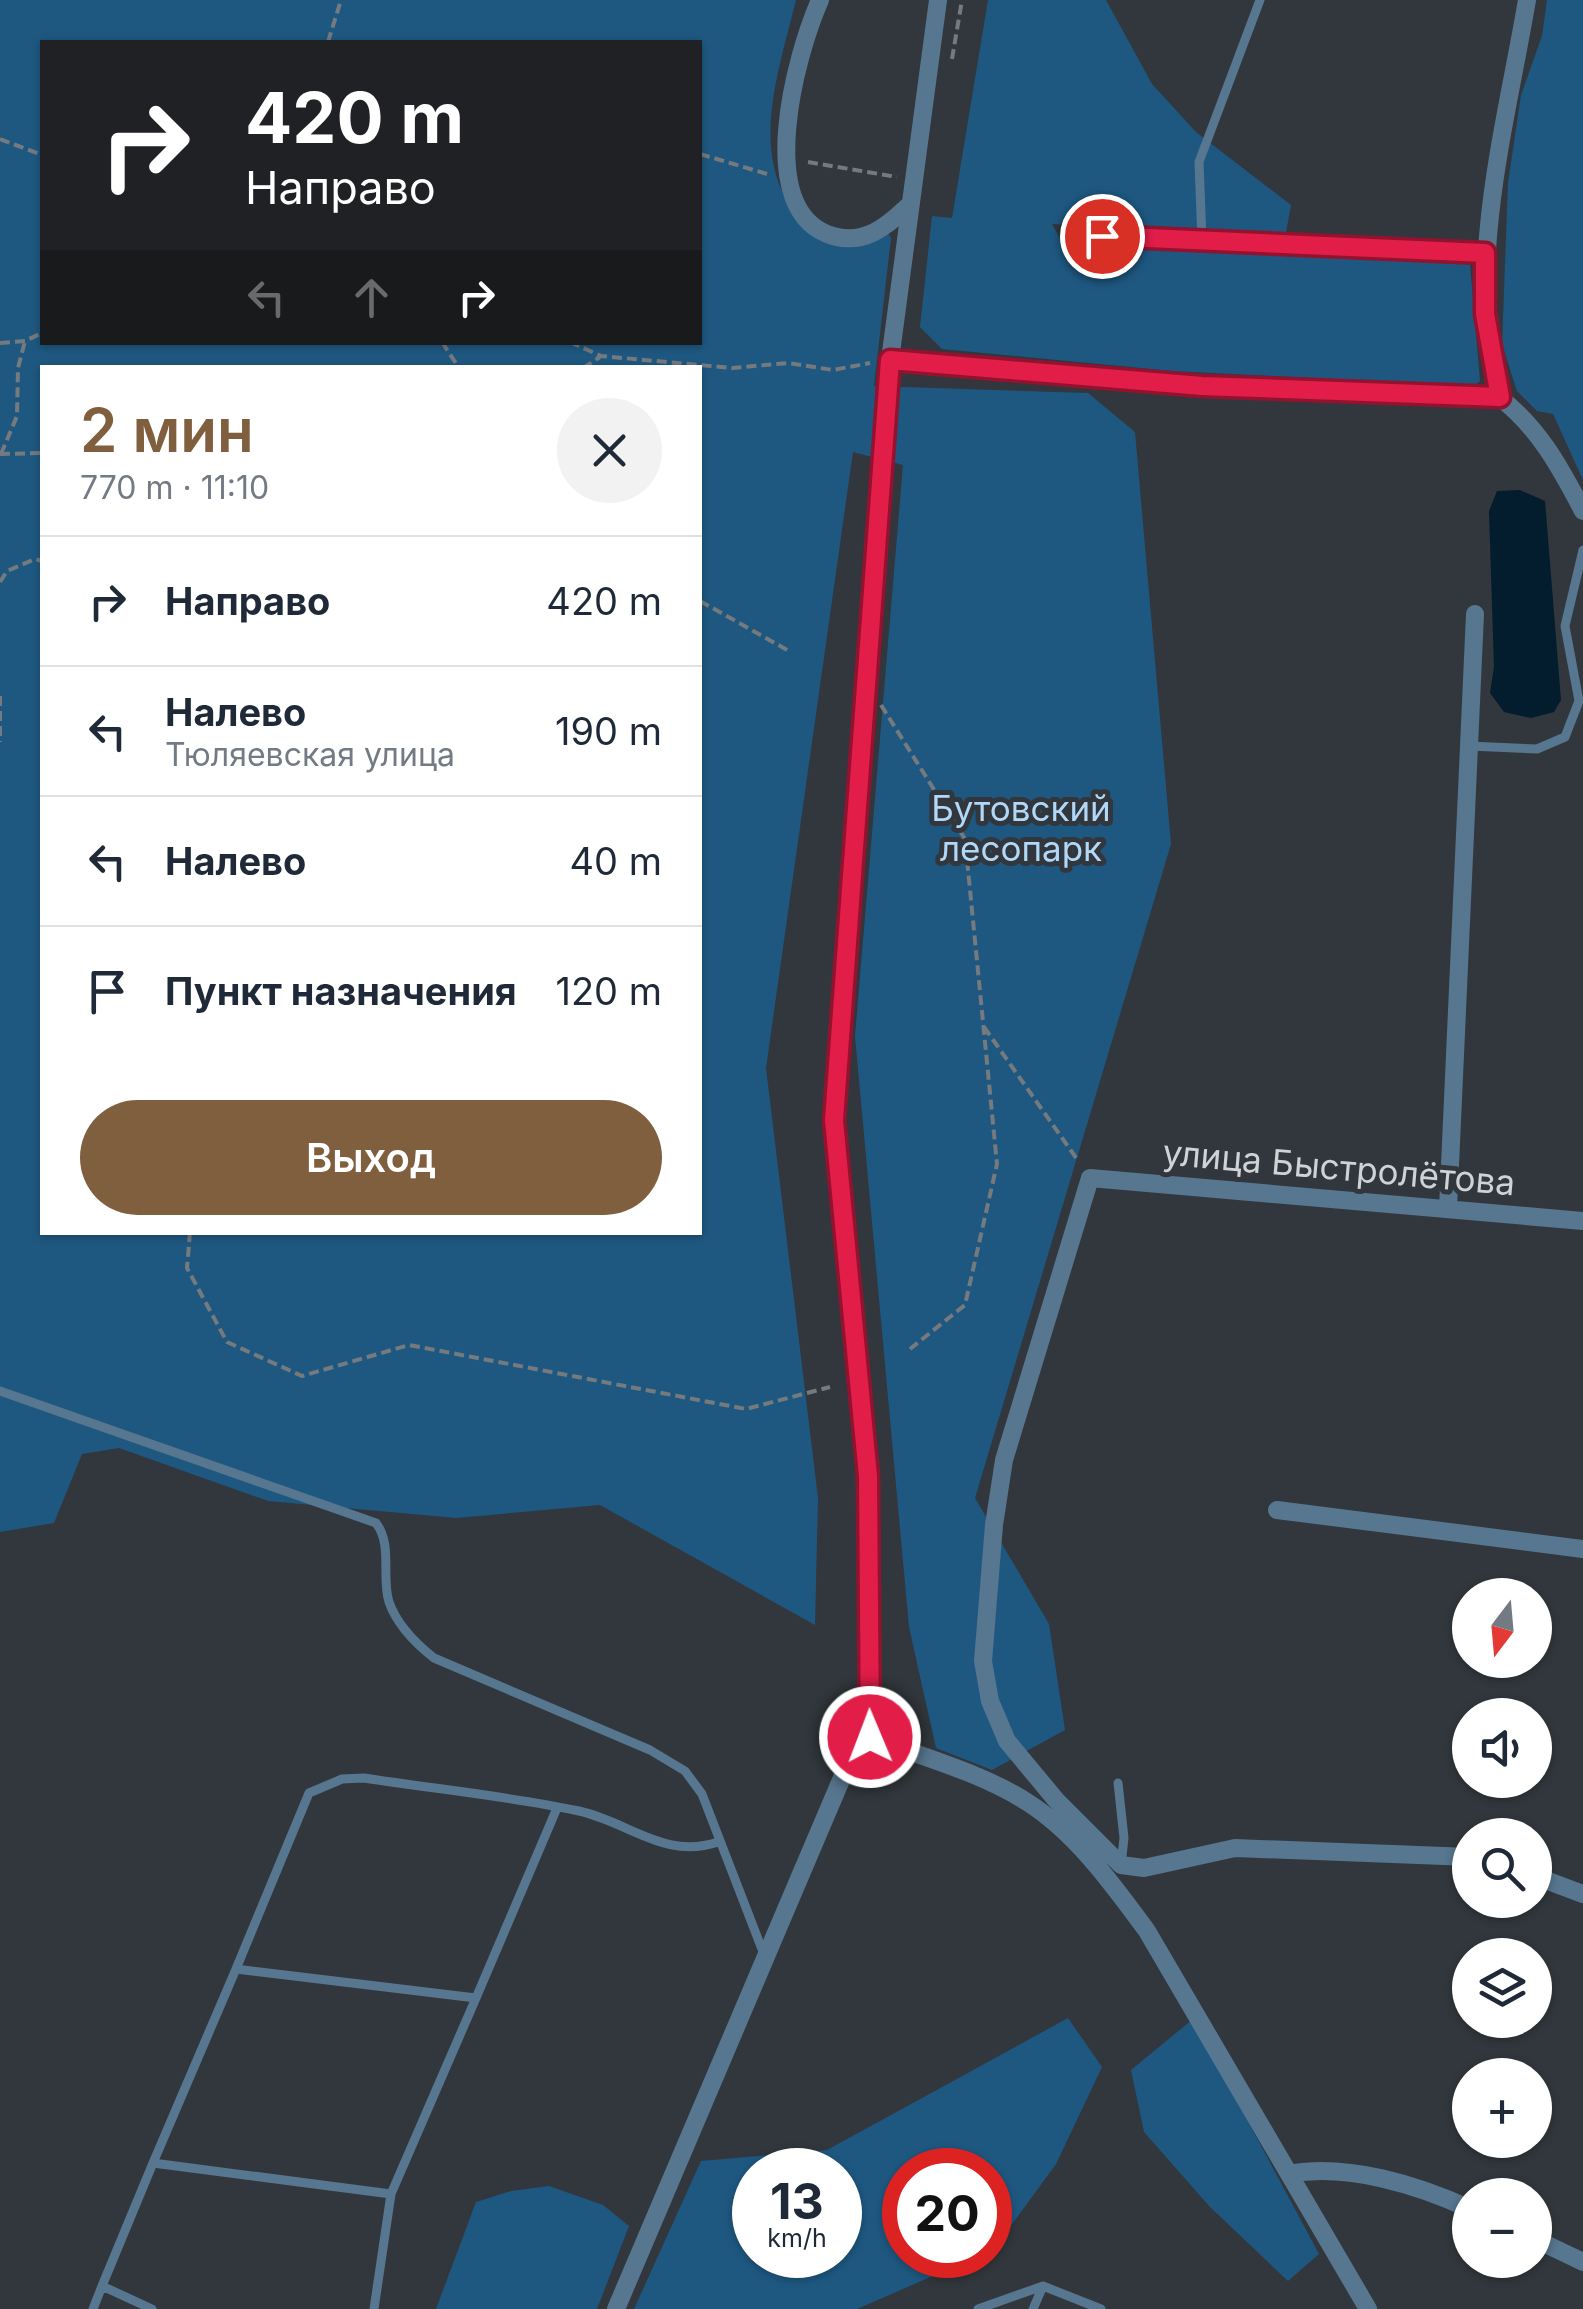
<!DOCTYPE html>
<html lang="ru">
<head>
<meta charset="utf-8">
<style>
  body { margin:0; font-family:Inter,sans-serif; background:#f2f2f3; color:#1f2937; height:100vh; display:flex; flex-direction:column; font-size:38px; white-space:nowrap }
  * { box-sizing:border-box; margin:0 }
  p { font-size:32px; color:#747a83 }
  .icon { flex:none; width:55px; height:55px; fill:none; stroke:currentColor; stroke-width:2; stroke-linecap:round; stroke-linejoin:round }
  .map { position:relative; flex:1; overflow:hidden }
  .panel { position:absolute; left:40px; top:365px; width:662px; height:870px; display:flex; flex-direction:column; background:#fff; border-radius:0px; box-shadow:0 2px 8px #0004 }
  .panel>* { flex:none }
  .top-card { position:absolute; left:40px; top:40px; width:662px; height:305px; border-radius:0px; box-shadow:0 2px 8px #0004; background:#202124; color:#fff; overflow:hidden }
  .needle { width:65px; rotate:196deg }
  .tools { position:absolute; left:1452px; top:1578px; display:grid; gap:20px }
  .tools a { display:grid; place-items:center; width:100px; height:100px; border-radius:50%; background:#fff; box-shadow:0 2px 8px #0004; font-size:50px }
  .speed { position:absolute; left:732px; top:2148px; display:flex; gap:20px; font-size:50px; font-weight:700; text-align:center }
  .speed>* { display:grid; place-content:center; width:130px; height:130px; border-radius:50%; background:#fff; box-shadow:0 2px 8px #0004; line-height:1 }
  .speed small { font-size:25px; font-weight:400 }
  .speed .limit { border:15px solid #d22; background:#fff; color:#111 }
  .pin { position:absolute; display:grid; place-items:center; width:85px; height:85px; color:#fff; margin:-42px; border:5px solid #fff; border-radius:50%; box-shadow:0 2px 10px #0007 }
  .me { position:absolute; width:110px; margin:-55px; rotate:359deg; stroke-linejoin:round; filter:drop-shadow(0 0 8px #0008) }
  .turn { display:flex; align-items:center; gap:35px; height:210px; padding:0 40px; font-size:45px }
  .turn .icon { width:130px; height:130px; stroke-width:2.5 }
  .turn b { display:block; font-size:70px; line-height:85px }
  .lanes { display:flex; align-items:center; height:95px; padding:0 40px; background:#0003; justify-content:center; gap:50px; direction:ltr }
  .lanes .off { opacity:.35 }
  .round { display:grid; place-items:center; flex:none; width:105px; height:105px; border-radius:52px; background:#f2f2f3 }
  .summary { display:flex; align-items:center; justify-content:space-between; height:170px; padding:0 40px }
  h1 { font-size:60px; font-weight:600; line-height:75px; color:#805f3f }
  .cta { display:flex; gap:20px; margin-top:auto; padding:20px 40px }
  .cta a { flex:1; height:115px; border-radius:60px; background:#805f3f; color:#fff; font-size:40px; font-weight:600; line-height:115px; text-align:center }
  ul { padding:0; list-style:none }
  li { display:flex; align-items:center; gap:30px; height:130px; padding:0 40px; border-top:2px solid #e0e1e3 }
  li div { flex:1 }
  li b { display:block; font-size:38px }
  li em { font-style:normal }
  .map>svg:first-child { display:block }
  .green { fill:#1e5881; fill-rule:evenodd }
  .water { fill:#031c2e }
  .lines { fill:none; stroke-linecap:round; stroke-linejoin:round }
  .path { stroke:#747a7e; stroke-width:4; stroke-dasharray:10 5; stroke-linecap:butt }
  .service { stroke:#57768f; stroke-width:9 }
  .minor { stroke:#57768f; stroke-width:18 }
  .route-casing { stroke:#92132f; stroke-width:25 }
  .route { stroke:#e11d48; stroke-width:18 }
  .labels { text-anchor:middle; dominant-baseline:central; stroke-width:10; stroke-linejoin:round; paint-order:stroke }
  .park-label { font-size:35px; fill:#b2d8f8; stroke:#31373c }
  .street-label { font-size:35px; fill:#cfd3d6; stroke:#31373c }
</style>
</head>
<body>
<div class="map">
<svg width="1583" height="2309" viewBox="0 0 1583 2309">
  <rect width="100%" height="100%" fill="#31373c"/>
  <path class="green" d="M0 0H796C778 75 744 164 807 226L888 233 891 238 874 386 1088 393 1135 432 1171 844 975 1498 1049 1624 1065 1730 992 1770 936 1748 909 1627 855 1036 903 465 853 452 766 1068 818 1498 815 1625 600 1505 456 1518 268 1501 119 1448 82 1454 54 1523 0 1532ZM42 42H700V342H42ZM42 368H700V1232H42Z
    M988 0H1106L1152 84 1196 132 1291 205 1285 238 1052 224 1062 242 1465 261 1470 264 1480 381 1474 386 1172 371 942 349 920 327 932 216 952 218Z
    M1547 0H1583V480L1553 414 1537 411 1517 391 1502 345 1508 183 1521 95 1542 36Z
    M1068 2018 1102 2067 1056 2164 994 2249 990 2251V2170H905V2255H981L857 2309H634L701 2161 827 2150ZM840 2170V2255H755V2170Z
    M1193 2019 1319 2254 1288 2281 1210 2207 1144 2132 1131 2070Z
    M549 2186 603 2205 629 2226 597 2309H436L476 2202 511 2191Z"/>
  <path class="water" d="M1520 490 1545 501 1561 700 1554 712 1531 718 1504 712 1490 693 1494 667 1489 511 1497 491Z"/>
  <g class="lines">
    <path class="path" d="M328 42 341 0
      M952 59 962 0
      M0 139 42 155
      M700 154 767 174
      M808 162 897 177
      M442 342 459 368
      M570 342 601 356 732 368 788 363 833 370 870 363
      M0 343 25 341 42 333
      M583 368 600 357
      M0 454 42 453
      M1 454 17 416 18 368 25 341
      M0 582 7 571 35 559 42 561
      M700 601 789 651
      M0 696V742
      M881 705 965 839 997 1164 965 1305 910 1349
      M984 1027 1079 1162
      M190 1232 187 1268 227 1342 302 1376 409 1345 746 1409 830 1387"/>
    <path class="service" d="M1068 235 1485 253
      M1202 240 1199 162 1260 0
      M1469 746 1537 749 1565 737 1579 701 1565 626 1583 550
      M0 1391 376 1523C393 1545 381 1577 389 1602 397 1625 415 1643 434 1658L650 1750 685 1771 702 1794 765 1957
      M870 1737 868 1476 834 1121 890 360
      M1118 1783 1124 1838 1121 1865
      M557 1808 476 1998 236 1969 309 1793 342 1779 364 1778C435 1789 508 1796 579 1811 629 1822 665 1860 718 1842
      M236 1969 153 2163 391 2194 476 1998
      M93 2309 102 2286
      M152 2309 102 2286 153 2163
      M374 2309 391 2194
      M978 2309 1043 2286 1101 2309
      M1033 2309 1043 2286"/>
    <path class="minor" d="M820 0C796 54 752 213 833 236 864 245 886 227 907 207
      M938 0 890 360 1202 386 1499 397
      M1527 0C1505 130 1465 267 1499 397 1539 428 1560 467 1583 511
      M1448 1209 1475 614
      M1277 1510 1583 1549
      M1470 1857 1235 1848 1144 1868 1121 1865 1056 1800 1007 1741 990 1701 983 1661 994 1525 1004 1460 1090 1178 1583 1221
      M1535 1876 1583 1894
      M1289 2174C1347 2163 1418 2185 1470 2209
      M1535 2239 1583 2262
      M616 2309 844 1773 870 1737C922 1757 980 1772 1027 1802 1076 1833 1113 1885 1147 1931L1368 2309"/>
  </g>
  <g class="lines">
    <g class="route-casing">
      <path id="route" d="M870 1737 868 1476 834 1120 890 360 1202 386 1500 397 1485 314V253L1102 236"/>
    </g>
    <use href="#route" class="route"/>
  </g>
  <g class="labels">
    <g class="park-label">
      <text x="1021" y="808">Бутовский<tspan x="1021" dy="40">лесопарк</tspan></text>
    </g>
    <g class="street-label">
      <text transform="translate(1339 1167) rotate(5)">улица Быстролётова</text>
    </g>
  </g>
</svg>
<div class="tools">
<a><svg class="needle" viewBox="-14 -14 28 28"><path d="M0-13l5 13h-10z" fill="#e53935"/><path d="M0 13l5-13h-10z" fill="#747a83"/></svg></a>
<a><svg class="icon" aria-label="sound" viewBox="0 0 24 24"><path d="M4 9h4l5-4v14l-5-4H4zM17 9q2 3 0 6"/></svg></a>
<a><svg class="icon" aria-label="search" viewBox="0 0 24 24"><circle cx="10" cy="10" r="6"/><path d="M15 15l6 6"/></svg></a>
<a><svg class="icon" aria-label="layers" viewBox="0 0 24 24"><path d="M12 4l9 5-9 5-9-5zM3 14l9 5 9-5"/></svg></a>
<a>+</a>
<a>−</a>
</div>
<div class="speed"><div>13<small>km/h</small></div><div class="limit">20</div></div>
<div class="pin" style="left:1102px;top:236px;background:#d93025"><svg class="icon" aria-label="arrive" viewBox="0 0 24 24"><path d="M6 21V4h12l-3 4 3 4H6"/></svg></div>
<svg class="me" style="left:870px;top:1737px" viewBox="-20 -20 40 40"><circle r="17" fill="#e11d48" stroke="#fff" stroke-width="3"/><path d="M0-11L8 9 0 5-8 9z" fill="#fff"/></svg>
<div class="top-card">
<div class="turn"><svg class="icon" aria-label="right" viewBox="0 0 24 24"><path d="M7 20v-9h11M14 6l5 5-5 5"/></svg><div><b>420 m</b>Направо</div></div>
<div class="lanes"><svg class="icon off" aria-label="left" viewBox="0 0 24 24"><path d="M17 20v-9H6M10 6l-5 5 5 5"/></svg><svg class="icon off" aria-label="ahead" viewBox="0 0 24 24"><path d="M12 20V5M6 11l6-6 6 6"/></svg><svg class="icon" aria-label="right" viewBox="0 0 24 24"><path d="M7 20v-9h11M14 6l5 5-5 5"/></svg></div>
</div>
<section class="panel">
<div class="summary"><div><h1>2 мин</h1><p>770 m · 11:10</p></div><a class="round"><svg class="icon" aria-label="close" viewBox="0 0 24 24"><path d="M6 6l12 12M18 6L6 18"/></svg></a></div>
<ul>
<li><svg class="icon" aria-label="right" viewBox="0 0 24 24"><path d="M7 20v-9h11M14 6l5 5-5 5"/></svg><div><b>Направо</b></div><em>420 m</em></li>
<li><svg class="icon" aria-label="left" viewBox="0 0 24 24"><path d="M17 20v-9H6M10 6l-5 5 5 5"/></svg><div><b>Налево</b><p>Тюляевская улица</p></div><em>190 m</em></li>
<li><svg class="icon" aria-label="left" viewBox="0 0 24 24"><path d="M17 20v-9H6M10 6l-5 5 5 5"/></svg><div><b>Налево</b></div><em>40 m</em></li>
<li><svg class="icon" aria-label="arrive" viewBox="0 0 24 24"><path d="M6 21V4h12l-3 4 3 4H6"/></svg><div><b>Пункт назначения</b></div><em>120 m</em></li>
</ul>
<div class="cta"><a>Выход</a></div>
</section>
</div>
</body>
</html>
